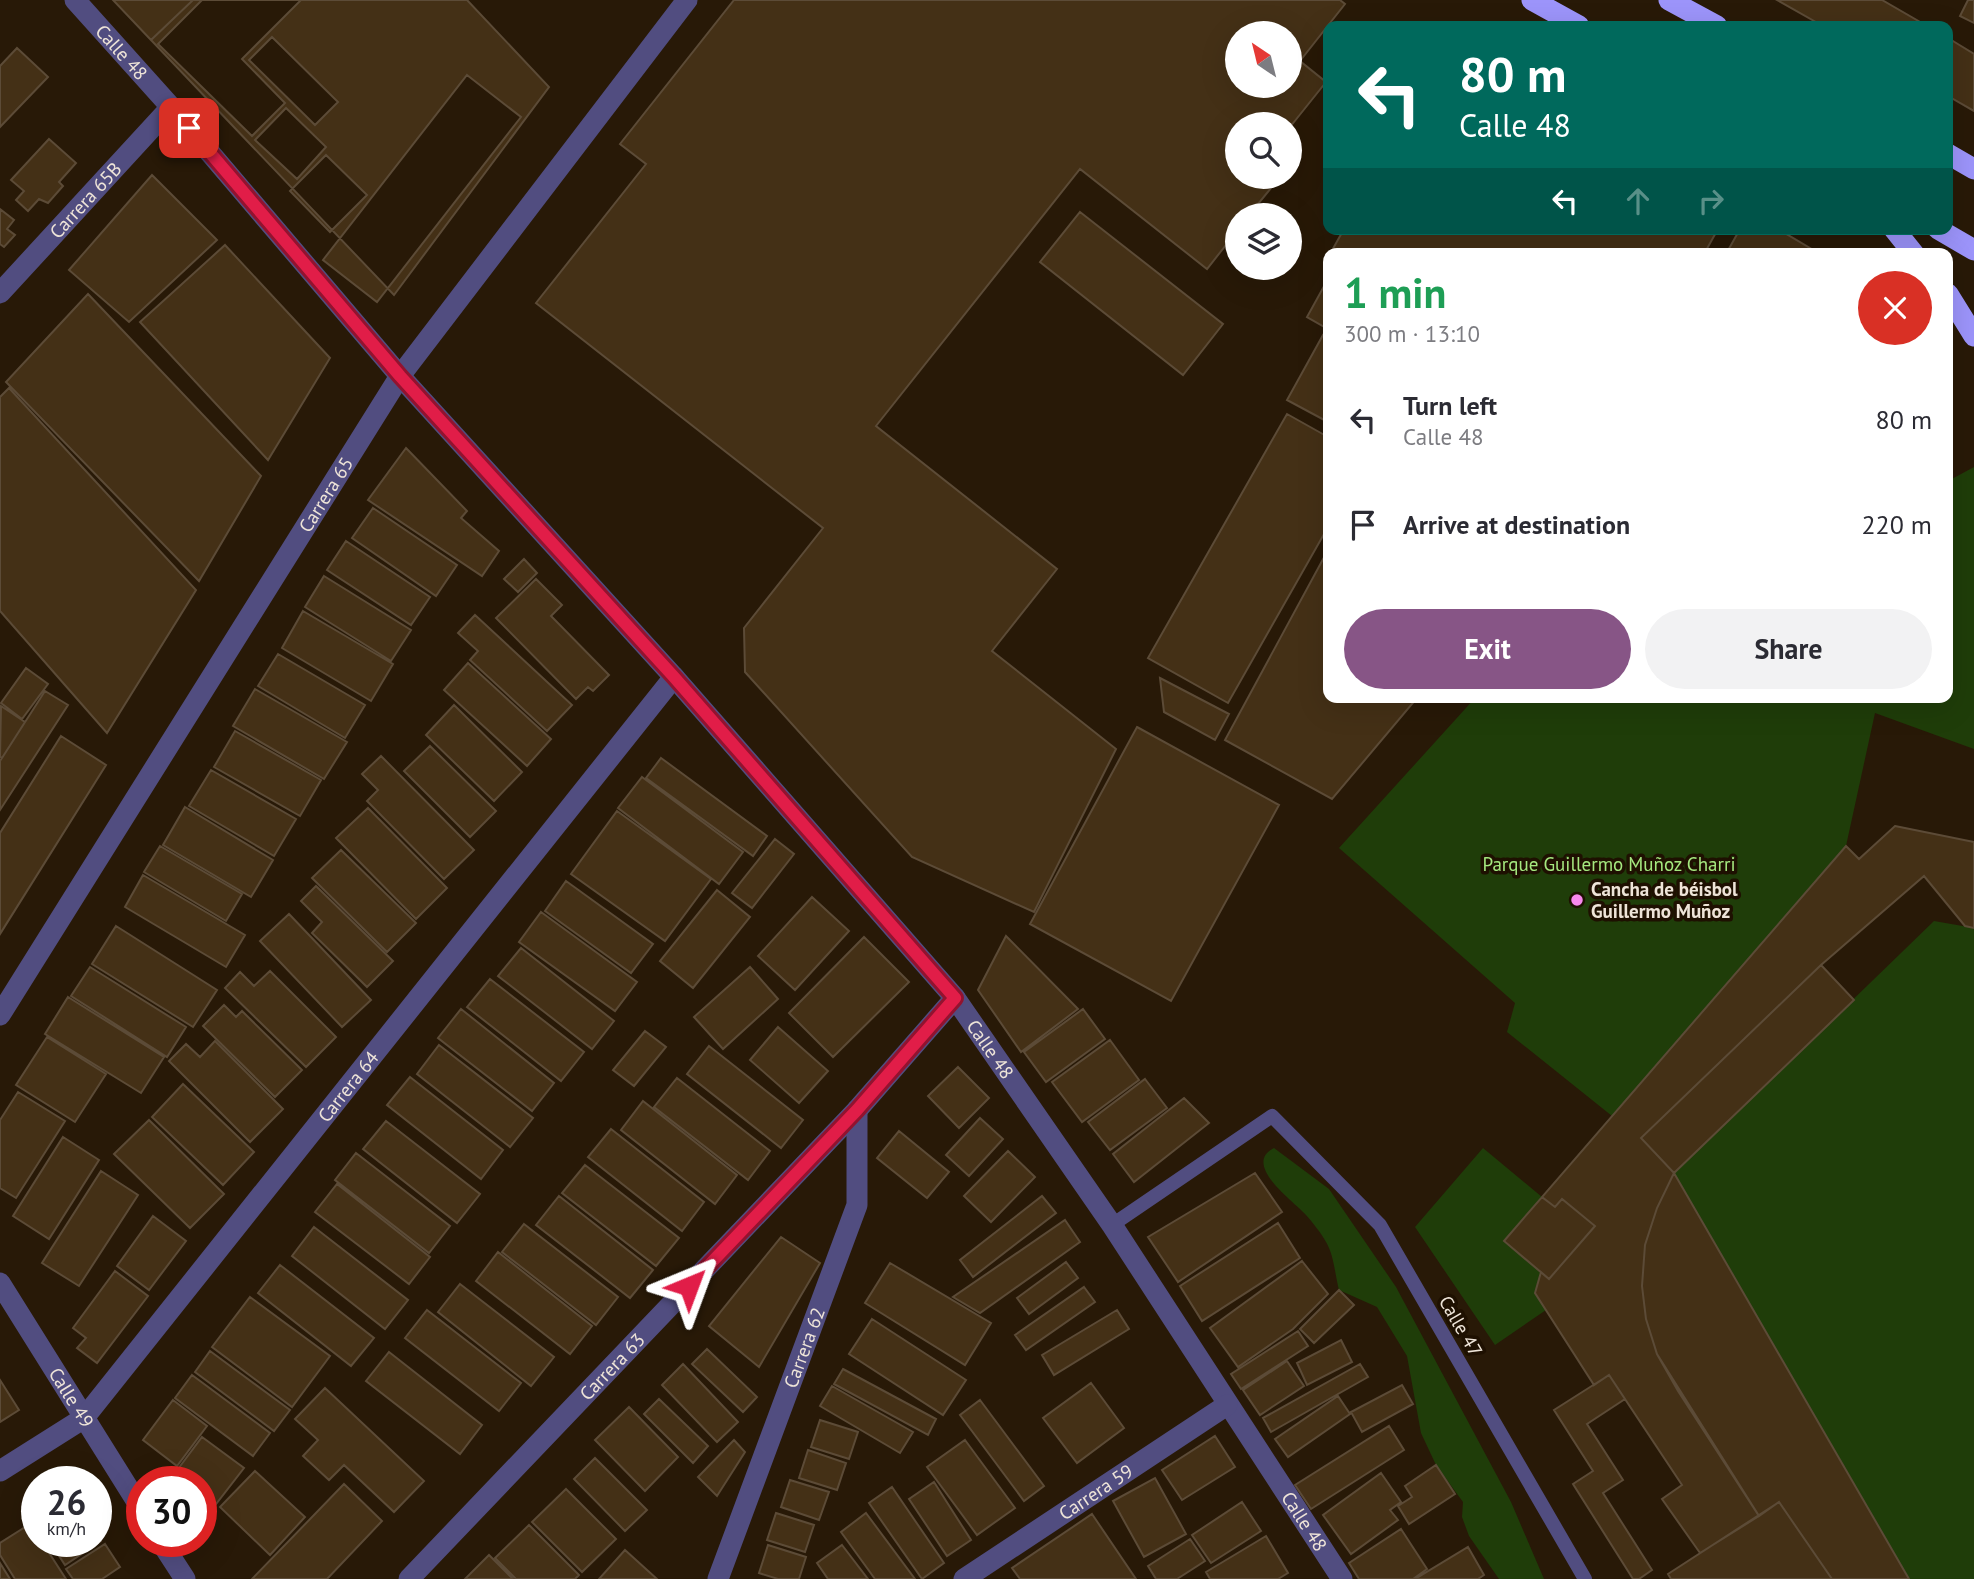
<!DOCTYPE html>
<html lang="en">
<head>
<meta charset="utf-8">
<style>
  body { margin:0; font-family:"PT Sans",sans-serif; background:#f2f2f3; color:#2b2b33; height:100vh; display:flex; flex-direction:column; font-size:26px; white-space:nowrap }
  * { box-sizing:border-box; margin:0 }
  p { font-size:23px; color:#7c7c81 }
  .icon { flex:none; width:38px; height:38px; fill:none; stroke:currentColor; stroke-width:2; stroke-linecap:round; stroke-linejoin:round }
  .map { position:relative; flex:1; overflow:hidden }
  .sheet { position:absolute; left:1323px; top:248px; width:630px; height:455px; display:flex; flex-direction:column; background:#fff; border-radius:14px; box-shadow:0 7px 28px #0002 }
  .sheet>* { flex:none }
  .top-card { position:absolute; left:1323px; top:21px; width:630px; height:214px; border-radius:14px; box-shadow:0 7px 28px #0002; background:#00695c; color:#fff; overflow:hidden }
  .needle { width:46px; rotate:325deg }
  .tools { position:absolute; left:1225px; top:21px; display:grid; gap:14px }
  .tools a { display:grid; place-items:center; width:77px; height:77px; border-radius:50%; background:#fff; box-shadow:0 7px 28px #0002; font-size:35px }
  .speed { position:absolute; left:21px; top:1466px; display:flex; gap:14px; font-size:35px; font-weight:700; text-align:center }
  .speed>* { display:grid; place-content:center; width:91px; height:91px; border-radius:50%; background:#fff; box-shadow:0 7px 28px #0002; line-height:1 }
  .speed small { font-size:18px; font-weight:400 }
  .speed .limit { border:10px solid #d22; background:#fff; color:#111 }
  .pin { position:absolute; display:grid; place-items:center; width:60px; height:60px; color:#fff; margin:-30px; border-radius:14px; box-shadow:0 4px 10px #0006 }
  .me { position:absolute; width:77px; margin:-38px; rotate:44deg; stroke-linejoin:round; filter:drop-shadow(0 0 5px #0008) }
  .turn { display:flex; align-items:center; gap:24px; height:147px; padding:0 21px; font-size:32px }
  .turn .icon { width:91px; height:91px; stroke-width:2.5 }
  .turn b { display:block; font-size:49px; line-height:60px }
  .lanes { display:flex; align-items:center; height:66px; padding:0 21px; background:#0003; justify-content:center; gap:35px; direction:ltr }
  .lanes .off { opacity:.35 }
  .round { display:grid; place-items:center; flex:none; width:74px; height:74px; border-radius:37px; background:#f2f2f3 }
  .summary { display:flex; align-items:center; justify-content:space-between; height:119px; padding:0 21px }
  h1 { font-size:42px; font-weight:700; line-height:52px; color:#1e9e55 }
  .cta { display:flex; gap:14px; margin-top:auto; padding:14px 21px }
  .cta a { flex:1; height:80px; border-radius:42px; background:#875586; color:#fff; font-size:28px; font-weight:700; line-height:80px; text-align:center }
  .cta a+a { background:#f2f2f3; color:#2b2b33 }
  ul { padding:0; list-style:none }
  li { display:flex; align-items:center; gap:21px; height:105px; padding:0 21px }
  li div { flex:1 }
  li b { display:block; font-size:26px }
  li em { font-style:normal }
  .map>svg:first-child { display:block }
  .green { fill:#1f3d09 }
  .building { fill:#443016; stroke:#5c4b37; stroke-width:2; fill-rule:evenodd }
  .lines { fill:none; stroke-linecap:round; stroke-linejoin:round }
  .lane { stroke:#514d80; stroke-width:14 }
  .street { stroke:#514d80; stroke-width:21 }
  .highway { stroke:#9c94fa; stroke-width:21 }
  .route-casing { stroke:#92132f; stroke-width:18 }
  .route { stroke:#e11d48; stroke-width:12 }
  .poi-dot { fill:#f788ec; stroke:#1e1001; stroke-width:2.5 }
  .labels { text-anchor:middle; dominant-baseline:central; stroke-width:7; stroke-linejoin:round; paint-order:stroke }
  .street-label { font-size:19px; fill:#eee4d8; stroke:#1e1001 }
  .park-label { font-size:19px; fill:#a5e87f; stroke:#1e1001 }
  .poi-label { font-size:19px; font-weight:bold; fill:#eee4d8; stroke:#1e1001; text-anchor:start }
</style>
</head>
<body>
<div class="map">
<svg width="1974" height="1579" viewBox="0 0 1974 1579">
  <rect width="100%" height="100%" fill="#281907"/>
  <path class="green" d="M1974 467V749L1875 713 1846 846 1612 1116 1507 1032 1515 1003 1339 848 1475 698H1948V481Z
    M1934 921 1974 928V1579H1909L1674 1173Z
    M1274 1148 1329 1189 1396 1287 1511 1502 1544 1579H1499L1469 1536 1462 1517 1463 1502 1436 1465 1421 1433 1407 1356 1377 1307 1339 1290C1335 1275 1334 1255 1326 1242 1321 1233 1313 1223 1306 1215 1295 1202 1241 1165 1274 1148Z
    M1483 1148 1542 1197 1505 1240 1541 1272 1535 1293 1546 1310 1495 1345 1415 1227Z"/>
  <path class="building" d="M113 0H193L151 40Z
    M193 0H467L549 87 394 295 151 40Z
    M202 0H301L242 59 285 103 252 136 158 44Z
    M734 0H1340L1345 4 1300 61 1326 82 1290 127V124H1237V177H1280L1249 215H1237V231L1207 269 1080 169 876 426 1057 569 992 651 1116 749 1034 912 912 857 745 672 744 628 823 528 536 303 646 164 620 144ZM1237 33H1290V86H1237Z
    M1777 0H1882L1927 26H1823Z
    M1968 0H1974V23L1960 16Z
    M272 37 338 102 315 125 249 60Z
    M1948 38 1974 54V111L1948 96Z
    M17 48 48 77 0 127V66Z
    M467 75 521 117 377 302 323 260Z
    M286 108 326 147 297 179 255 140Z
    M49 139 76 163 59 182 63 186 48 203 39 199 28 211 16 200 24 191 11 180Z
    M326 155 367 195 330 232 290 191Z
    M152 175 217 240 129 322 69 270Z
    M0 209 14 220 7 229 15 235 4 247 0 244Z
    M1080 212 1223 324 1183 375 1040 262Z
    M1344 229H1718L1704 254H1330Z
    M1740 229H1778L1820 254H1726Z
    M225 245 330 358 268 460 140 322Z
    M1328 279V329L1307 317Z
    M88 294 261 476 199 581 6 382Z
    M1323 335 1328 338V422L1287 400Z
    M9 388 196 590 107 733 0 611V397Z
    M1287 414 1328 437V527L1228 703 1148 658Z
    M406 448 467 511 461 518 499 551 482 576 368 500Z
    M373 508 457 565 436 596 352 538Z
    M346 541 430 597 411 625 327 570Z
    M1328 550V698H1417L1332 799 1225 740Z
    M524 559 537 573 518 592 504 579Z
    M324 576 411 630 391 661 305 607Z
    M536 579 562 605 551 616 609 675 593 691 588 687 576 699 496 618Z
    M303 611 393 664 371 701 282 648Z
    M475 615 572 705 547 731 470 660 478 651 458 633Z
    M278 654 365 705 345 738 258 686Z
    M468 663 551 739 527 766 444 690Z
    M26 668 48 684 22 719 1 703Z
    M1160 678 1229 714 1215 740 1164 712Z
    M255 689 347 742 324 779 233 726Z
    M45 691 68 705 0 810V761Z
    M454 705 522 772 494 801 426 735Z
    M1 706 25 722 2 758 0 757Z
    M1137 727 1279 805 1171 1001 1030 924Z
    M235 731 321 780 300 816 214 767Z
    M61 736 106 765 0 934V833Z
    M430 746 496 811 470 837 404 771Z
    M381 756 474 850 444 879 367 801 378 790 362 774Z
    M661 758 767 836 753 856 646 778Z
    M211 770 296 819 274 856 189 806Z
    M642 777 743 852 719 884 618 808Z
    M185 807 273 860 251 897 163 845Z
    M368 808 447 888 416 919 336 838Z
    M617 811 711 879 665 941 571 874Z
    M1895 826 1974 842V928L1965 926 1924 876 1821 965 1641 1138 1674 1173 1657 1208 1645 1245 1642 1286 1646 1319 1657 1354 1759 1516 1700 1553 1662 1499 1682 1485 1609 1375 1594 1385 1535 1293 1541 1272 1549 1279 1595 1226 1562 1199 1555 1207 1542 1197 1846 846 1859 859Z
    M775 839 794 854 752 908 732 893Z
    M160 846 242 894 226 921 144 872Z
    M341 850 416 923 387 952 312 878Z
    M143 875 245 935 226 967 125 907Z
    M566 881 653 944 631 973 545 911Z
    M316 886 393 961 367 987 312 933 322 922 301 901Z
    M717 890 750 917 693 988 660 961Z
    M812 897 849 931 795 990 758 956Z
    M541 912 637 982 615 1011 519 942Z
    M289 914 371 1000 342 1027 260 941Z
    M116 926 217 990 193 1027 92 964Z
    M1006 936 1078 1009 1021 1052 978 990Z
    M864 937 909 982 833 1057 789 1013Z
    M521 948 614 1021 592 1049 498 976Z
    M1821 965 1854 1000 1674 1173 1641 1138Z
    M90 967 186 1027 167 1057 71 996Z
    M750 967 778 999 723 1049 694 1017Z
    M270 971 336 1037 306 1067 225 988 240 972 254 986Z
    M490 979 584 1052 561 1081 467 1007Z
    M68 997 164 1057 141 1093 45 1034Z
    M224 1005 236 1017 242 1011 302 1070 275 1097 203 1026Z
    M461 1009 554 1083 532 1111 438 1038Z
    M1083 1009 1105 1039 1046 1082 1024 1052Z
    M778 1027 828 1071 799 1103 750 1060Z
    M645 1031 666 1047 634 1086 613 1070Z
    M47 1037 106 1074 75 1122 16 1085Z
    M1110 1040 1139 1080 1082 1122 1052 1082Z
    M215 1041 283 1109 250 1142 169 1061 186 1044 200 1057Z
    M439 1045 533 1118 510 1147 417 1074Z
    M709 1046 803 1120 781 1148 687 1074Z
    M958 1067 989 1098 959 1128 928 1096Z
    M410 1077 503 1150 481 1179 387 1105Z
    M677 1078 770 1151 748 1180 654 1107Z
    M1145 1079 1167 1108 1110 1150 1088 1122Z
    M183 1084 254 1152 223 1185 152 1117Z
    M18 1092 65 1121 16 1198 0 1188V1120Z
    M1184 1098 1209 1123 1134 1182 1113 1154Z
    M643 1101 737 1175 715 1204 621 1130Z
    M980 1118 1003 1139 969 1176 946 1155Z
    M149 1120 224 1194 190 1228 114 1154Z
    M386 1121 480 1194 457 1223 363 1149Z
    M611 1129 704 1202 682 1231 588 1157Z
    M899 1131 949 1172 927 1198 877 1158Z
    M63 1137 99 1160 49 1239 13 1216Z
    M1008 1151 1035 1177 991 1222 964 1196Z
    M356 1153 450 1226 429 1253 335 1180Z
    M585 1165 679 1238 656 1266 562 1193Z
    M101 1171 138 1195 79 1286 42 1263Z
    M1255 1173 1282 1212 1178 1282 1148 1237Z
    M1674 1173 1909 1579H1832L1779 1502 1759 1516 1678 1391 1657 1354 1646 1319 1642 1286 1645 1245 1657 1208Z
    M337 1184 430 1257 409 1284 315 1212Z
    M559 1196 653 1270 630 1298 536 1225Z
    M1042 1196 1056 1213 973 1277 960 1260Z
    M1542 1197 1555 1207 1562 1199 1595 1226 1549 1279 1504 1241Z
    M153 1216 186 1241 149 1290 117 1266Z
    M1065 1220 1080 1242 980 1313 953 1297Z
    M1278 1223 1300 1258 1202 1321 1180 1286Z
    M524 1224 618 1297 596 1325 502 1252Z
    M314 1227 408 1300 385 1329 292 1256Z
    M781 1237 820 1263 759 1367 709 1326Z
    M498 1252 592 1326 570 1354 476 1281Z
    M1302 1261 1328 1294 1293 1329 1238 1367 1210 1328Z
    M1066 1262 1078 1278 1029 1314 1017 1298Z
    M890 1263 991 1323 965 1365 865 1303Z
    M280 1265 374 1338 351 1366 258 1293Z
    M115 1271 148 1296 97 1363 77 1348 86 1338 73 1328Z
    M460 1284 554 1357 531 1386 438 1312Z
    M1084 1287 1095 1302 1026 1350 1015 1335Z
    M1339 1290 1354 1305 1314 1343 1300 1329Z
    M250 1297 330 1356 292 1407 212 1347Z
    M427 1310 521 1383 499 1411 405 1338Z
    M1117 1310 1129 1329 1054 1375 1042 1355Z
    M872 1319 966 1380 943 1415 849 1354Z
    M1298 1331 1308 1346 1241 1389 1231 1374Z
    M1341 1340 1352 1362 1307 1385 1297 1363Z
    M707 1349 757 1397 743 1412 692 1364Z
    M210 1351 290 1410 274 1431 195 1372Z
    M389 1352 482 1425 460 1454 366 1381Z
    M1287 1361 1304 1386 1260 1415 1243 1390Z
    M683 1364 738 1422 717 1442 662 1385Z
    M1360 1364 1368 1377 1271 1432 1263 1418Z
    M843 1369 936 1419 928 1435 834 1384Z
    M192 1375 270 1433 253 1456 175 1398Z
    M1609 1375 1625 1399 1587 1424 1623 1480 1603 1493 1652 1570 1639 1579H1633L1573 1484 1593 1471 1554 1410Z
    M0 1380 19 1410 0 1422Z
    M1091 1383 1124 1428 1077 1463 1043 1418Z
    M1402 1385 1413 1404 1362 1432 1351 1412Z
    M832 1386 913 1432 900 1453 820 1406Z
    M325 1388 424 1481 394 1512 344 1465 329 1480 303 1456 318 1440 295 1419Z
    M1338 1396 1350 1414 1288 1457 1275 1439Z
    M659 1399 708 1446 693 1463 644 1414Z
    M173 1400 207 1426 177 1466 143 1440Z
    M980 1400 1044 1486 1024 1501 960 1415Z
    M629 1407 678 1457 645 1491 595 1440Z
    M820 1420 858 1432 849 1459 811 1447Z
    M1389 1426 1404 1450 1311 1509 1295 1485Z
    M1215 1436 1235 1467 1182 1500 1162 1470Z
    M202 1437 244 1468 216 1504 201 1493V1482H186L175 1473Z
    M734 1440 745 1452 717 1496 698 1477Z
    M965 1440 1015 1508 977 1535 927 1467Z
    M808 1450 846 1463 837 1490 799 1478Z
    M595 1458 647 1510 625 1531 574 1479Z
    M1436 1465 1455 1494 1409 1524 1398 1506 1412 1497 1405 1486Z
    M255 1471 305 1517 270 1555 220 1507Z
    M1381 1473 1401 1502 1390 1510 1398 1520 1351 1554 1323 1515Z
    M1155 1478 1186 1534 1144 1557 1113 1501Z
    M790 1480 829 1492 819 1520 781 1507Z
    M934 1482 971 1540 947 1556 909 1499Z
    M344 1484 382 1521 327 1579H252Z
    M892 1487 944 1563 922 1579 869 1503Z
    M566 1489 616 1539 582 1572 532 1522Z
    M1242 1502 1261 1531 1211 1563 1192 1535Z
    M1779 1502 1832 1579H1671L1668 1574Z
    M776 1513 814 1525 805 1552 767 1540Z
    M866 1513 915 1579H875L841 1532Z
    M1092 1514 1136 1579H1020L1012 1568Z
    M30 1524 37 1534V1542H42L66 1579H15L0 1555V1543Z
    M529 1525 579 1575 575 1579H516L495 1558Z
    M1401 1529 1427 1569 1413 1579H1359L1349 1563Z
    M96 1533 101 1541 65 1565 50 1542H96Z
    M1266 1536 1288 1573 1278 1579H1210L1206 1572Z
    M1190 1539 1205 1561 1177 1579H1156L1148 1566Z
    M105 1544 120 1567 102 1579H73L66 1569Z
    M768 1545 806 1557 799 1579H778L759 1573Z
    M842 1545 868 1579H828L817 1563Z
    M1468 1547 1484 1575 1478 1579H1415Z
    M625 1550 657 1579H599Z
    M489 1555 513 1579H465Z
    M0 1563 10 1579H0Z"/>
  <g class="lines">
    <path class="lane" d="M1112 1225 1272 1116 1380 1225 1585 1579"/>
    <g class="street">
      <path id="s1" d="M75 0 171 107 400 376 674 677 955 998 1112 1225 1342 1579"/>
      <path id="s2" d="M0 293 171 107"/>
      <path id="s3" d="M0 1015 400 376 687 0"/>
      <path id="s4" d="M0 1283 142 1510"/>
      <path id="s5" d="M0 1471 84 1418 674 677"/>
      <path d="M161 1542 185 1579"/>
      <path id="s6" d="M409 1579 857 1110 955 998"/>
      <path id="s7" d="M718 1579 857 1205V1110"/>
      <path id="s8" d="M964 1579 1227 1405"/>
    </g>
    <path class="highway" d="M1532 0 1579 26
      M1669 0 1717 26
      M1948 154 1974 169
      M1894 229 1914 254
      M1938 229 1974 250
      M1948 294 1974 336"/>
  </g>
  <g class="lines">
    <g class="route-casing">
      <path id="route" d="M189 128 400 376 674 677 955 998 857 1110 689 1286"/>
    </g>
    <use href="#route" class="route"/>
  </g>
  <circle class="poi-dot" cx="1577" cy="900" r="7"/>
  <g class="labels">
    <g class="street-label">
      <text stroke="none"><textPath href="#s1" startOffset="70">Calle 48</textPath></text>
      <text stroke="none"><textPath href="#s2" startOffset="126">Carrera 65B</textPath></text>
      <text stroke="none"><textPath href="#s3" startOffset="614">Carrera 65</textPath></text>
      <text stroke="none"><textPath href="#s1" startOffset="1393">Calle 48</textPath></text>
      <text stroke="none"><textPath href="#s5" startOffset="523">Carrera 64</textPath></text>
      <text transform="translate(1461 1326) rotate(60)">Calle 47</text>
      <text stroke="none"><textPath href="#s7" startOffset="247">Carrera 62</textPath></text>
      <text stroke="none"><textPath href="#s6" startOffset="294">Carrera 63</textPath></text>
      <text stroke="none"><textPath href="#s4" startOffset="135">Calle 49</textPath></text>
      <text stroke="none"><textPath href="#s8" startOffset="158">Carrera 59</textPath></text>
      <text stroke="none"><textPath href="#s1" startOffset="1960">Calle 48</textPath></text>
    </g>
    <g class="park-label">
      <text x="1609" y="864">Parque Guillermo Muñoz Charri</text>
    </g>
    <g class="poi-label">
      <text x="1591" y="889">Cancha de béisbol<tspan x="1591" dy="22">Guillermo Muñoz</tspan></text>
    </g>
  </g>
</svg>
<div class="tools">
<a><svg class="needle" viewBox="-14 -14 28 28"><path d="M0-13l5 13h-10z" fill="#e53935"/><path d="M0 13l5-13h-10z" fill="#7c7c81"/></svg></a>
<a><svg class="icon" aria-label="search" viewBox="0 0 24 24"><circle cx="10" cy="10" r="6"/><path d="M15 15l6 6"/></svg></a>
<a><svg class="icon" aria-label="layers" viewBox="0 0 24 24"><path d="M12 4l9 5-9 5-9-5zM3 14l9 5 9-5"/></svg></a>
</div>
<div class="speed"><div>26<small>km/h</small></div><div class="limit">30</div></div>
<div class="pin" style="left:189px;top:128px;background:#d93025"><svg class="icon" aria-label="arrive" viewBox="0 0 24 24"><path d="M6 21V4h12l-3 4 3 4H6"/></svg></div>
<svg class="me" style="left:689px;top:1286px" viewBox="-20 -20 40 40"><path d="M0-17L14 15 0 8-14 15z" fill="#e11d48" stroke="#fff" stroke-width="4"/></svg>
<div class="top-card">
<div class="turn"><svg class="icon" aria-label="left" viewBox="0 0 24 24"><path d="M17 20v-9H6M10 6l-5 5 5 5"/></svg><div><b>80 m</b>Calle 48</div></div>
<div class="lanes"><svg class="icon" aria-label="left" viewBox="0 0 24 24"><path d="M17 20v-9H6M10 6l-5 5 5 5"/></svg><svg class="icon off" aria-label="ahead" viewBox="0 0 24 24"><path d="M12 20V5M6 11l6-6 6 6"/></svg><svg class="icon off" aria-label="right" viewBox="0 0 24 24"><path d="M7 20v-9h11M14 6l5 5-5 5"/></svg></div>
</div>
<section class="sheet">
<div class="summary"><div><h1>1 min</h1><p>300 m · 13:10</p></div><a class="round" style="background:#d93025;color:#fff"><svg class="icon" aria-label="close" viewBox="0 0 24 24"><path d="M6 6l12 12M18 6L6 18"/></svg></a></div>
<ul>
<li><svg class="icon" aria-label="left" viewBox="0 0 24 24"><path d="M17 20v-9H6M10 6l-5 5 5 5"/></svg><div><b>Turn left</b><p>Calle 48</p></div><em>80 m</em></li>
<li><svg class="icon" aria-label="arrive" viewBox="0 0 24 24"><path d="M6 21V4h12l-3 4 3 4H6"/></svg><div><b>Arrive at destination</b></div><em>220 m</em></li>
</ul>
<div class="cta"><a>Exit</a><a>Share</a></div>
</section>
</div>
</body>
</html>
